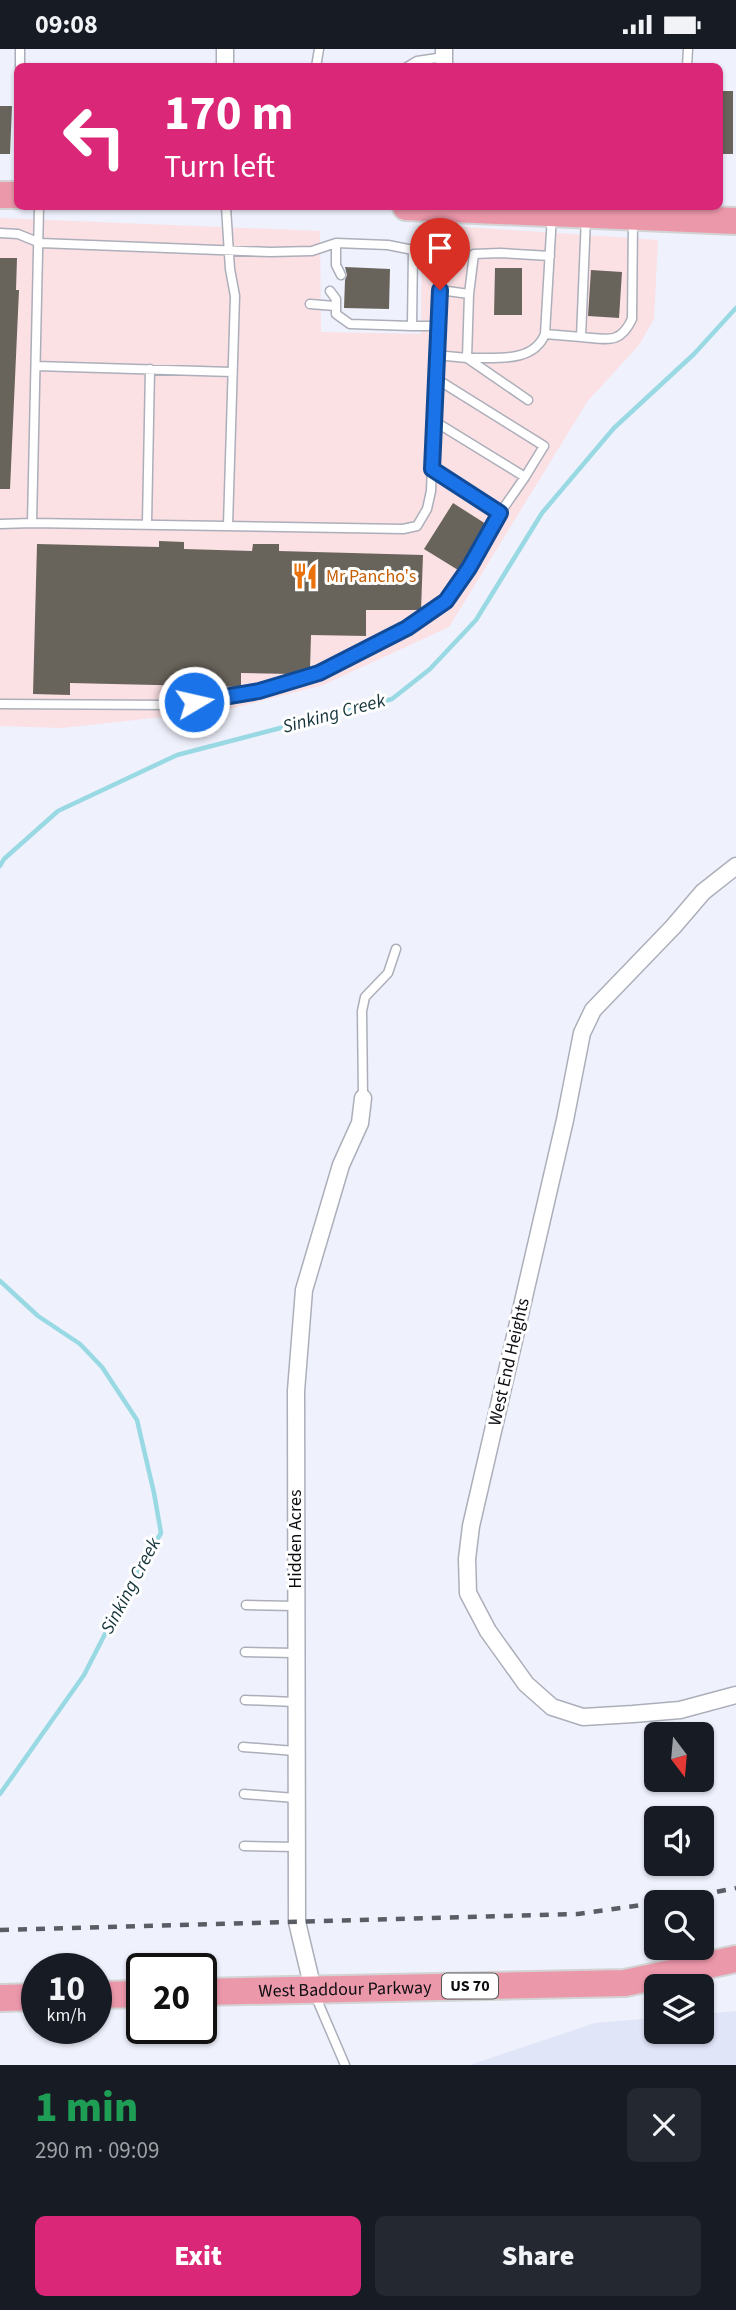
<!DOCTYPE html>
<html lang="en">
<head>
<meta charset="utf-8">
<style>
  body { margin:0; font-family:"Source Sans 3",sans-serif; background:#242831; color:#f1f3f6; height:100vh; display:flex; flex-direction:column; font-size:26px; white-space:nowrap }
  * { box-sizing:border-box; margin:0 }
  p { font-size:23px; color:#9ea1a6 }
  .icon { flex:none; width:38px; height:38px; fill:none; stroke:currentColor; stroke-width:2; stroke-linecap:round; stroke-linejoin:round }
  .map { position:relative; height:2016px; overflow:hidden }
  .drawer { display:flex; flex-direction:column; background:#171b24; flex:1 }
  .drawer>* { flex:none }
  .banner { position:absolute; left:14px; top:14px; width:709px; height:147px; border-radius:10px; box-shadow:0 2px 5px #0004; background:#db2777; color:#fff; overflow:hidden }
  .needle { width:46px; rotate:164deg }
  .controls { position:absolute; left:644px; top:1673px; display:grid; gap:14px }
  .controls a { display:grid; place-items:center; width:70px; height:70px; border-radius:10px; background:#171b24; box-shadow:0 2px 5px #0004; font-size:35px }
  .speed { position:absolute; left:21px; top:1904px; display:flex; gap:14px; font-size:35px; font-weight:700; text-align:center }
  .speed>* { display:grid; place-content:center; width:91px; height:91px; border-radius:50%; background:#171b24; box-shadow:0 2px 5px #0004; line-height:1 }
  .speed small { font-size:18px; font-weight:400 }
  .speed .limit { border:4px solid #111; border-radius:10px; background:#fff; color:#111 }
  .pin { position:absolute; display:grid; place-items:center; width:60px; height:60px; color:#fff; margin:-72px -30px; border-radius:50% 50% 50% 0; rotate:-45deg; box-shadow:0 0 7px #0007 }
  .pin .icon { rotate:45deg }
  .me { position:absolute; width:77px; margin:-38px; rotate:81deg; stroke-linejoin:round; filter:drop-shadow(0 0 5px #0008) }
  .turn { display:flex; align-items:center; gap:24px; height:147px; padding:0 35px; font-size:32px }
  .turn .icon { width:91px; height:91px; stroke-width:2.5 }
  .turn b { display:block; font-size:49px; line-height:60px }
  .round { display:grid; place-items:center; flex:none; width:74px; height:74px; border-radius:10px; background:#242831 }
  .summary { display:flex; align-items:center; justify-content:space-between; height:119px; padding:0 35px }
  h1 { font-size:42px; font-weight:800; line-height:52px; color:#1e9e55 }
  .primary-button { display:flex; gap:14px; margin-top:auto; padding:14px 35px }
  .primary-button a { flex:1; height:80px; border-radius:10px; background:#db2777; color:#fff; font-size:28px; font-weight:800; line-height:80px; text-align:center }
  .primary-button a+a { background:#242831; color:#f1f3f6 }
  .status { display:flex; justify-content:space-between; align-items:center; height:49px; padding:0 35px; background:#171b24; direction:ltr }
  .status svg { height:19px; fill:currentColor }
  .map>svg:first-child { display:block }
  .commercial { fill:#fbe0e4 }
  .built { fill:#e1e5f8 }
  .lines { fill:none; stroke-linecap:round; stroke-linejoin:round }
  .stream { stroke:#99d9e3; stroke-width:4.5 }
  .building { fill:#69645b }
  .service-casing { stroke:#acafb9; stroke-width:11 }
  .minor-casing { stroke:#acafb9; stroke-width:19 }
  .primary-casing { stroke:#d3d3d4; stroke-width:30 }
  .service { stroke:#fff; stroke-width:8 }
  .minor { stroke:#fff; stroke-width:16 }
  .primary { stroke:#ec98ab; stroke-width:26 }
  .rail { stroke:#5b5d64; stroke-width:4.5; stroke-dasharray:9 9; stroke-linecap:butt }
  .route-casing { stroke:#114b97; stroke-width:18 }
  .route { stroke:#1a73e8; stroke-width:12 }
  .labels { text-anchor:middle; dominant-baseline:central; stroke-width:6; stroke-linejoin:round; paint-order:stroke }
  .shield { fill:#fff; stroke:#555658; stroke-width:2 }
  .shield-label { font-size:16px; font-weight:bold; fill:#0c0d11 }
  .food-label { font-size:18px; fill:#c56008; stroke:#fff; text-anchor:start }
  .street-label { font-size:18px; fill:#0c0d11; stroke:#fff }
  .water-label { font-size:19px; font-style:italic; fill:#143439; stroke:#fff }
</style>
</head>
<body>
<div class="status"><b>09:08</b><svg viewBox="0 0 49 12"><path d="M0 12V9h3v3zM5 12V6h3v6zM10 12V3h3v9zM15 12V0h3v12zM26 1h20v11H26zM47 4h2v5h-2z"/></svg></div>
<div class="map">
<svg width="736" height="2016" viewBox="0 0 736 2016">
  <rect width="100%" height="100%" fill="#eff1fd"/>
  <path class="commercial" d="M0 169 320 182 321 283 421 285 422 175 658 191 654 270 639 296 587 353 449 578 323 636 226 661 62 679 0 677Z"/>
  <path class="built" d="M736 1962V2016H470L595 1974 656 1969V1983H702V1965Z"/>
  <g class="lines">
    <path class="stream" d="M0 817 4 810 58 762 177 706 392 650 430 620 476 571 542 464 614 379 694 305 736 259
      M0 1232 38 1267 80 1295 102 1318 137 1371 154 1444 161 1484 128 1540 84 1626 0 1745"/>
  </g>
  <path class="building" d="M719 42H733V105H719Z
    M0 57H12L10 105H0Z
    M0 209H17L16 241H19L10 440H0Z
    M345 218 390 220 389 260 344 259 345 231 347 226Z
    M495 219H522V266H494Z
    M591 221 622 223 619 269 588 267Z
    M453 454 486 475 458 521 424 500Z
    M159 492 184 493V500L252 502 253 495H279V502L423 506 421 561H366V587L311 586 310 620 292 625 241 624V638L70 634V646L33 645 37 495 159 498Z"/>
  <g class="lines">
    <g class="service-casing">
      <path id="service" d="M20 18V0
        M316 18 319 0
        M407 18 417 12 444 8
        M685 18 687 17 688 0
        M39 158 32 474 403 480 417 477 427 460 431 442 442 163
        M226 158 230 220 235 247 228 476
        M586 168 581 288C607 290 620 296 632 270L633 171
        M0 184 18 185 40 194 270 203 312 202 336 194 388 196 413 201H440
        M336 194V216L341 226
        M550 207 500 204 474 205 469 245 467 309C494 308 533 315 545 285L552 166
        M440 241 469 245
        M330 242 336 250V265L350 275 412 277 413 201
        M310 255 335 257
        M412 277H438
        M545 285 581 288
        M436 306 467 309 528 351
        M36 317 232 323
        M435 329 544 397 525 428
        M432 420 500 464 525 428 434 372
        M147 474 150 320
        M0 475 32 474
        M0 655 173 656 259 642 319 624 406 579 446 552 469 519 500 464
        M363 1049 362 962 365 948 388 924 396 900
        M246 1556 295 1557
        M245 1603 295 1604
        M245 1651 295 1653
        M243 1698 295 1702
        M244 1745 295 1749
        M244 1797 296 1798
        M315 1946 345 2016"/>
    </g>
    <g class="minor-casing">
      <path id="minor" d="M225 0V18
        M444 18V0
        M736 817 703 843 673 878 593 961 582 984 565 1071 471 1477 467 1510 468 1544 488 1582 526 1635 552 1658 583 1668 633 1665 680 1661 736 1646
        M313 1940 297 1873 296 1342 304 1241 341 1116 360 1074 363 1049"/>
    </g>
    <g class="primary-casing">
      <g id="primary">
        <path d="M0 146H18"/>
        <path d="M406 158 736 172"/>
        <path id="s1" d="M201 1943 625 1934 736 1910"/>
        <path d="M96 1946 142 1945"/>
        <path d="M0 1949 37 1948"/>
      </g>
    </g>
    <use href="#service" class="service"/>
    <use href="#minor" class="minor"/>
    <use href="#primary" class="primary"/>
    <path class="rail" d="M664 1853 736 1839
      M0 1881 578 1865 656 1854"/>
  </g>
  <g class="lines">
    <g class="route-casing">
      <path id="route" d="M194 653 259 642 319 624 407 579 446 552 469 519 500 464 432 420 440 241"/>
    </g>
    <use href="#route" class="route"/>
  </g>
  <defs>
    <g id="restaurant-bare" transform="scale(2.1)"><path d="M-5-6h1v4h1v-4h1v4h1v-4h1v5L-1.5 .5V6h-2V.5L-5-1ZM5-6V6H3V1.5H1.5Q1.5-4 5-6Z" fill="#e8710a" stroke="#fff" stroke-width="2.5" paint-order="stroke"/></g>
  </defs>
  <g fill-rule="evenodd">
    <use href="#restaurant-bare" x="305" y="527"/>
  </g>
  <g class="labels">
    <rect class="shield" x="442" y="1924.5" width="56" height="25" rx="5"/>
    <g class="shield-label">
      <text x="470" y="1937">US 70</text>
    </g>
    <g class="food-label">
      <text x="326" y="527">Mr Pancho's</text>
    </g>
    <g class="street-label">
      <text transform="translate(509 1313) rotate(-77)">West End Heights</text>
      <text transform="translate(295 1490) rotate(-90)">Hidden Acres</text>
      <text stroke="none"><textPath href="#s1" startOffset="144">West Baddour Parkway</textPath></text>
    </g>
    <g class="water-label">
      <text transform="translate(334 665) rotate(-15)">Sinking Creek</text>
      <text transform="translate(131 1537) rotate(-62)">Sinking Creek</text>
    </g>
  </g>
</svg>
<div class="controls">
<a><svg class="needle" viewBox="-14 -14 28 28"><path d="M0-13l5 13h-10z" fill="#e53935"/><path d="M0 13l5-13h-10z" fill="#9ea1a6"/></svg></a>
<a><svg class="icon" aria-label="sound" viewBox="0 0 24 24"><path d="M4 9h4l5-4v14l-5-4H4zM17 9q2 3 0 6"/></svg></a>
<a><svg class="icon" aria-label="search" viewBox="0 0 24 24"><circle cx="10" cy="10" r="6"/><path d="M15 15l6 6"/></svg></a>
<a><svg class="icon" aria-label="layers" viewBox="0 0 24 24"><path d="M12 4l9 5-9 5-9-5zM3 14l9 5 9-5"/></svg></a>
</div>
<div class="speed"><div>10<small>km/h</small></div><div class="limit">20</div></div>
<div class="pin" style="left:440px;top:241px;background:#d93025"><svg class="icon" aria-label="arrive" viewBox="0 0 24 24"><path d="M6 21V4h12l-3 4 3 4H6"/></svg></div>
<svg class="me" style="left:194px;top:653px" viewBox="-20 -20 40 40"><circle r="17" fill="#1a73e8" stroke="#fff" stroke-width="3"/><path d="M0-11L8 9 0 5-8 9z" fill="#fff"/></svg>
<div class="banner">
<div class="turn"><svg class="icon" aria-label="left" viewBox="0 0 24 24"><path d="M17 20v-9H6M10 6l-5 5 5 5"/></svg><div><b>170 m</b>Turn left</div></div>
</div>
</div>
<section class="drawer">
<div class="summary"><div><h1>1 min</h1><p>290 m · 09:09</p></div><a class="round"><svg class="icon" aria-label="close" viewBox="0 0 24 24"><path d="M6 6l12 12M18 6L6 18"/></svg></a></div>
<div class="primary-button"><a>Exit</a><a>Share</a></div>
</section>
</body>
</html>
